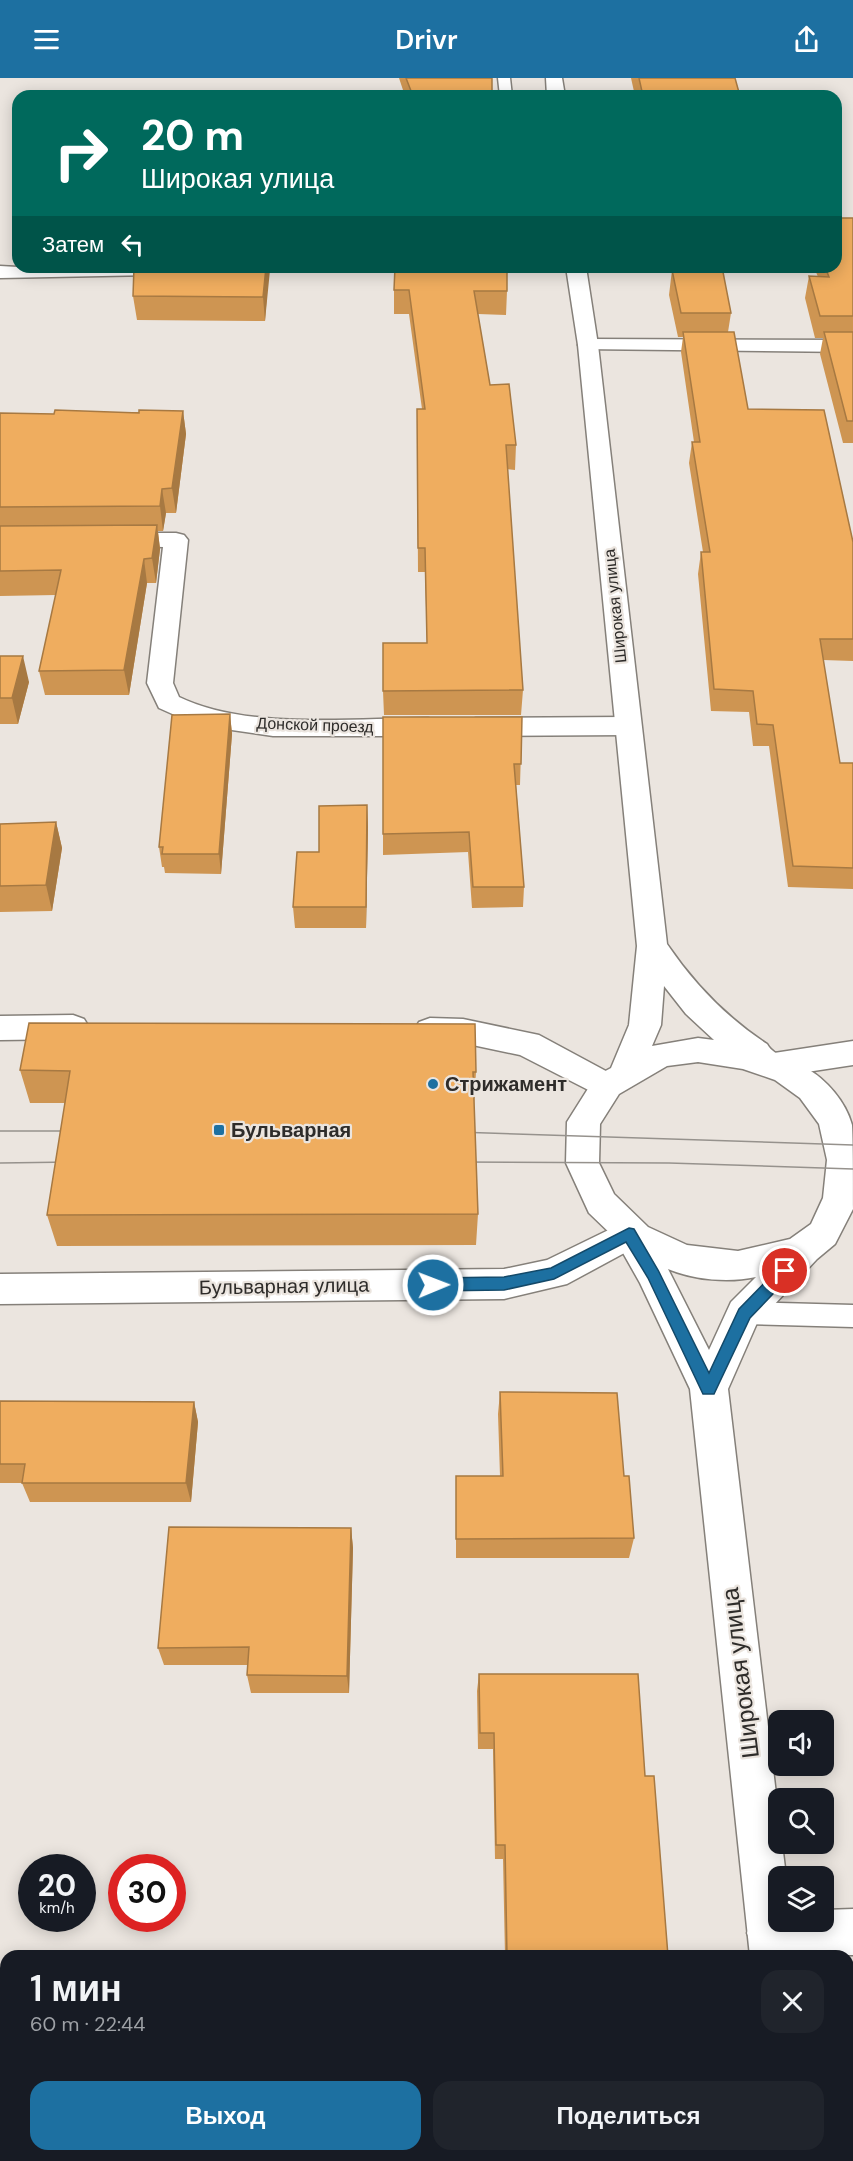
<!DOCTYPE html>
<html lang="ru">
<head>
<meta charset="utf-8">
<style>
  body { margin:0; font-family:"DM Sans",sans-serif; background:#20242c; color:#f1f3f6; height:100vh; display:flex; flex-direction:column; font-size:22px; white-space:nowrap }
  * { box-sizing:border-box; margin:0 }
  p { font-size:20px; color:#9ea1a6 }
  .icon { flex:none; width:33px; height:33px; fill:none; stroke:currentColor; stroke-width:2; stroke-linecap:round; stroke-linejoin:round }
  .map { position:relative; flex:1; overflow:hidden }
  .sheet { position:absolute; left:0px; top:1872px; width:854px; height:212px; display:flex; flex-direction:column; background:#171b24; border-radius:18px 18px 0 0; box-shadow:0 3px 15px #0003 }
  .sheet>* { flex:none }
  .hud { position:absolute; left:12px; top:12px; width:830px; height:183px; border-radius:18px; box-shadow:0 3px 15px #0003; background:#00695c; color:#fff; overflow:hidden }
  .buttons { position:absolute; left:768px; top:1632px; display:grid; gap:12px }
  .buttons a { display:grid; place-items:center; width:66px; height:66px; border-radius:12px; background:#171b24; box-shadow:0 3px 15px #0003; font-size:30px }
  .speed { position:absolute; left:18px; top:1776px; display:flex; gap:12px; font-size:30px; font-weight:700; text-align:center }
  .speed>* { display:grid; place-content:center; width:78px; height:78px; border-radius:50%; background:#171b24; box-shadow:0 3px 15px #0003; line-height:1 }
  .speed small { font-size:15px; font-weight:400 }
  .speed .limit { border:9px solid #d22; background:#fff; color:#111 }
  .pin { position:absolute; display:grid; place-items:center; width:51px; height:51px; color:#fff; margin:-26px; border:3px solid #fff; border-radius:50%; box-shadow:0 2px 6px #0007 }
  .me { position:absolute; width:66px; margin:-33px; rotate:89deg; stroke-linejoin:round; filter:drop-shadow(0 0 4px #0008) }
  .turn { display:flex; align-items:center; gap:21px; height:126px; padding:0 30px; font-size:27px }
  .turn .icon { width:78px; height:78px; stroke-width:2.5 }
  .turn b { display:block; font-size:42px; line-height:51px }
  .then { display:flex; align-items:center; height:57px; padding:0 30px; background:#0003; gap:12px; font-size:22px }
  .round { display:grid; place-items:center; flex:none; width:63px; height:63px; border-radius:18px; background:#20242c }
  .headline { display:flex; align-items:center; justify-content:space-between; height:102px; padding:0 30px }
  h1 { font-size:36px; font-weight:600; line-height:45px }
  .button { display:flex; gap:12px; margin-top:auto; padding:12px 30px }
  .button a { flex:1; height:69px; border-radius:18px; background:#1d70a1; color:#fff; font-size:24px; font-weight:600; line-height:69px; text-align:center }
  .button a+a { background:#20242c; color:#f1f3f6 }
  header { display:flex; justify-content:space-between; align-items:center; height:78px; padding:0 30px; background:#1d70a1; color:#fff; font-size:27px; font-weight:600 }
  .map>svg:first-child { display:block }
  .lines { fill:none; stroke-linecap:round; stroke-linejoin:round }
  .service-casing { stroke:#85807a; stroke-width:3 }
  .minor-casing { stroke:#85807a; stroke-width:3 }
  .secondary-casing { stroke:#85807a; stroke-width:3 }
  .service { fill:#fff; fill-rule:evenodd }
  .minor { fill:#fff; fill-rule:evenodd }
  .secondary { fill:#fff; fill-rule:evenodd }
  .tram { stroke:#96928d; stroke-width:1.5 }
  .wall { fill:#ce9552 }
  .shaded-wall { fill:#a77942 }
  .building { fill:#efad5f; stroke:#a77942; stroke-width:1.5 }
  .route { fill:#1d70a1; stroke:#134969; stroke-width:1.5 }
  .poi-dot { fill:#1d70a1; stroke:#ebe5df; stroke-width:2 }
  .labels { text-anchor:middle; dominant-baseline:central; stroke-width:4.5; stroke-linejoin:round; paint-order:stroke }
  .far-street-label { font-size:16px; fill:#2e2c2a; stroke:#ebe5df }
  .poi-label { font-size:20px; font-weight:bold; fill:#2e2c2a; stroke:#ebe5df; text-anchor:start }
  .street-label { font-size:20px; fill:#2e2c2a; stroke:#ebe5df }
  .near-street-label { font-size:24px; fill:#2e2c2a; stroke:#ebe5df }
</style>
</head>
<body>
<header><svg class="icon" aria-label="menu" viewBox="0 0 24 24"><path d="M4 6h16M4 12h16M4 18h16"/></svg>Drivr<svg class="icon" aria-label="share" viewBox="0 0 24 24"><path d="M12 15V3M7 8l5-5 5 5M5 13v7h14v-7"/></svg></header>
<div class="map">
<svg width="853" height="2083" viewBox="0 0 853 2083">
  <rect width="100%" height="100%" fill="#ebe5df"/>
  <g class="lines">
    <g class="service-casing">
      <path id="service" d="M498 0H510L512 18H500Z
        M744 1224 853 1227V1249L744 1246 735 1243 731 1235 735 1227Z"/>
    </g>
    <g class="minor-casing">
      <path id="minor" d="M0 188 18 189H270L260 195 0 200Z
        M588 261 853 262V274L581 271 578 267 581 263Z
        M116 455H176L184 457 188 462 173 605 179 619C247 652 352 640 428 640L438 643 441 649 438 655 428 658H273L197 647 159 630 147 605 163 469 108 467 104 462 108 457Z
        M627 639 636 642 640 648 636 654 627 657 476 658 466 655 463 649 466 643 476 640Z
        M73 937 84 941 89 949 84 957 73 961 0 962V938Z
        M430 940 463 941 539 957 617 999 622 1008 617 1017 606 1021 520 977 463 965 430 964 419 960 414 952 419 944Z
        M853 963V987L774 999 763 996 758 987 763 978 774 975Z
        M629 1142 641 1146 646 1156 641 1166 567 1206 504 1221 0 1226V1196L504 1191 547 1182Z
        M853 1831V1877L770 1878 754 1871 747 1855 754 1839 770 1832H778V1844H824V1832Z"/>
    </g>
    <g class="secondary-casing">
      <path id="secondary" d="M546 0H562L565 18H547Z
        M566 189H586L598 267 667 866C695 907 726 939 767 966 774 979 794 982 806 990 826 1001 846 1024 852 1047 853 1065 853 1110 853 1131L835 1166 817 1181 757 1245 728 1311 778 1733V1766H782L786 1798H778V1844H792L796 1878H750L690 1311 640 1205 614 1159 589 1135 566 1085 567 1044 596 998 611 990 629 947 637 868 578 267ZM664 908 686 936 714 962 698 960 652 968 661 947ZM698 984 743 991 775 1002 800 1020 819 1046 827 1082 823 1120 811 1146 790 1161 738 1173 687 1167 648 1149 614 1116 599 1085 600 1046 619 1016 667 988ZM668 1191C694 1202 729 1205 756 1199L731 1224 709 1272Z
        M772 2078H821L823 2083H773Z"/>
    </g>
    <use href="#service" class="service"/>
    <use href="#minor" class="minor"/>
    <use href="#secondary" class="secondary"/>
    <path class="tram" d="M0 1053H76
      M457 1054 853 1067
      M459 1084 669 1085 853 1091
      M0 1085 72 1084"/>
  </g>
  <path class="wall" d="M399 0H492V18H405Z
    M631 0H735L740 18H635Z
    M853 140V365H843L820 276 823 260H815L805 220 809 198 818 199 814 189H836Z
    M134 189H269L265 243 137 242 133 218Z
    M672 192 731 235 728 254 748 331 853 464V583L823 582 840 685H853V811L788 809 769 668H753L749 634 711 633 698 496 701 474H703L689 385 692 364H694L681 274 683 259H678L669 217Z
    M394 212 507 213 506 237 478 236 490 307 516 367 515 392 507 391 523 612 521 637H384L383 613 427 565 425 494H418L417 331H422L409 236H394Z
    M183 333 186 356 176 435H166L163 453H158L160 471 156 505H147L129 617H45L39 593 56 517 0 518V335L54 336Z
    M0 578 29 604 18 646H0Z
    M230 636 232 656 221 796 165 795 164 789H162L159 769Z
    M522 639 520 707H516L524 809 523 829 472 830 468 774 383 777V756Z
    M367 727 368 749 366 850H295L293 829 319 774Z
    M56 744 62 770 52 833 0 834V746Z
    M20 992 476 994 474 1027 478 1136 476 1167 57 1168 47 1137 65 1025H30Z
    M500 1314 624 1398 634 1460 629 1480H456V1398H500L498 1336Z
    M0 1323 194 1324 198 1344 191 1424H30L22 1405H0Z
    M351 1450 353 1470 349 1615H251L247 1597V1587H164L158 1570Z
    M479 1596 645 1698 668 1878H505L503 1781H495L493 1671H478L477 1613Z"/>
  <path class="shaded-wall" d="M266 189H269L270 192 265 243 263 219Z
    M183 333 186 356 176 435 172 410Z
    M162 411 166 435 163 453 160 428Z
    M157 447 160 471 156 505 152 480Z
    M144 481 147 505 129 617 124 592Z
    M23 578 29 604 18 646 12 620Z
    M230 636 232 656 221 796 219 776Z
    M367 727 368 749 366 850V829Z
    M56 744 62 770 52 833 46 807Z
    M194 1324 198 1344 191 1424 186 1405Z
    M351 1450 353 1470 349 1615 347 1598Z"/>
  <path class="building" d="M406 0H492V18H413Z
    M639 0H735L740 18H643Z
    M836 140H853V238H820L809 198 829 199 825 189H836Z
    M134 189H266L263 219 133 218Z
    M395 189H507V213H474L490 307 509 306 516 367H506L523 612 383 613V565H427L425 470H418L417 331H425L409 212H394Z
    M672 192 723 194 731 235H681Z
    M683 254H734L748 331 824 332 853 464V561H820L840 685H853V790L793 788 773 647 757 646 753 613 714 611 701 474H710L692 364H700Z
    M824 254H853V343H847Z
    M55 332 139 335V332L183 333 172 410 162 411 160 428 0 429V335L54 336Z
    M157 447 152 480 144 481 124 592 39 593 61 492 0 493V448Z
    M0 578H23L12 620H0Z
    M230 636 219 776H162L163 769H159L172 637Z
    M383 639H522L521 686H514L524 809H473L469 754 383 756Z
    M367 727 366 829H293L297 774H319V728Z
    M56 744 46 807 0 808V746Z
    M29 945 475 946 476 994H473L478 1136 47 1137 70 993 20 992Z
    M500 1314 617 1315 624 1398H629L634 1460 456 1461V1398H503Z
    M0 1323 194 1324 186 1405H22L25 1386H0Z
    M169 1449 351 1450 347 1598 247 1597 249 1569 158 1570Z
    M479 1596H638L645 1698H654L668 1878H507L505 1767H496L494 1655H480Z"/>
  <path class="route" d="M629 1150 634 1151 658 1192 709 1295 739 1231 780 1189H790L792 1193 790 1198 750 1240 714 1316H703L648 1200 626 1164 554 1201 504 1212 433 1213 426 1207 433 1200 504 1199 551 1190Z"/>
  <g class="poi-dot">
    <circle cx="433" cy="1006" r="6"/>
    <rect x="213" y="1046" width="12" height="12" rx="3"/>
  </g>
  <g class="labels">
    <g class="far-street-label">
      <text transform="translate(615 528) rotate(-96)">Широкая улица</text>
      <text transform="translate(315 647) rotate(2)">Донской проезд</text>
    </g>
    <g class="poi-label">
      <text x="445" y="1006">Стрижамент</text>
      <text x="231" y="1052">Бульварная</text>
    </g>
    <g class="street-label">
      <text transform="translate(284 1208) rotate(-1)">Бульварная улица</text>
    </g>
    <g class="near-street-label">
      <text transform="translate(740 1595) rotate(-97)">Широкая улица</text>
    </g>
  </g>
</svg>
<div class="buttons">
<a><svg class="icon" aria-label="sound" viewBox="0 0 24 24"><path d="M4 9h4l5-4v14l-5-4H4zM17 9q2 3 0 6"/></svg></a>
<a><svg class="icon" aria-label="search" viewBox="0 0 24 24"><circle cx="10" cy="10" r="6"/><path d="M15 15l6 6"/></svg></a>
<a><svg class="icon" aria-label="layers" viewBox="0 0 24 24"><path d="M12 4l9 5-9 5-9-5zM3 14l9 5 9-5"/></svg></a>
</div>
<div class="speed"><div>20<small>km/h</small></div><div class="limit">30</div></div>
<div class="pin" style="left:785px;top:1193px;background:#d93025"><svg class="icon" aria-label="arrive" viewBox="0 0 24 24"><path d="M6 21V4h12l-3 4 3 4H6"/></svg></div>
<svg class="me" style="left:433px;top:1207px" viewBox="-20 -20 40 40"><circle r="17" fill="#1d70a1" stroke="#fff" stroke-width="3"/><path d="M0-11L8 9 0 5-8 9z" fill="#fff"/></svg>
<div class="hud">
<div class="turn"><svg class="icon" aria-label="right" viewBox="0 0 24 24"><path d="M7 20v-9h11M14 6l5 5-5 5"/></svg><div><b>20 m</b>Широкая улица</div></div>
<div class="then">Затем<svg class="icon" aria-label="left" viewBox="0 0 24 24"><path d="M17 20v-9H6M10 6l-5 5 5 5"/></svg></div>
</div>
<section class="sheet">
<div class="headline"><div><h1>1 мин</h1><p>60 m · 22:44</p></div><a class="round"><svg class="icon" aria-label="close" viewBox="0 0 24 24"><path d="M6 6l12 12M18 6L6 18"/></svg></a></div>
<div class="button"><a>Выход</a><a>Поделиться</a></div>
</section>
</div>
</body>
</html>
